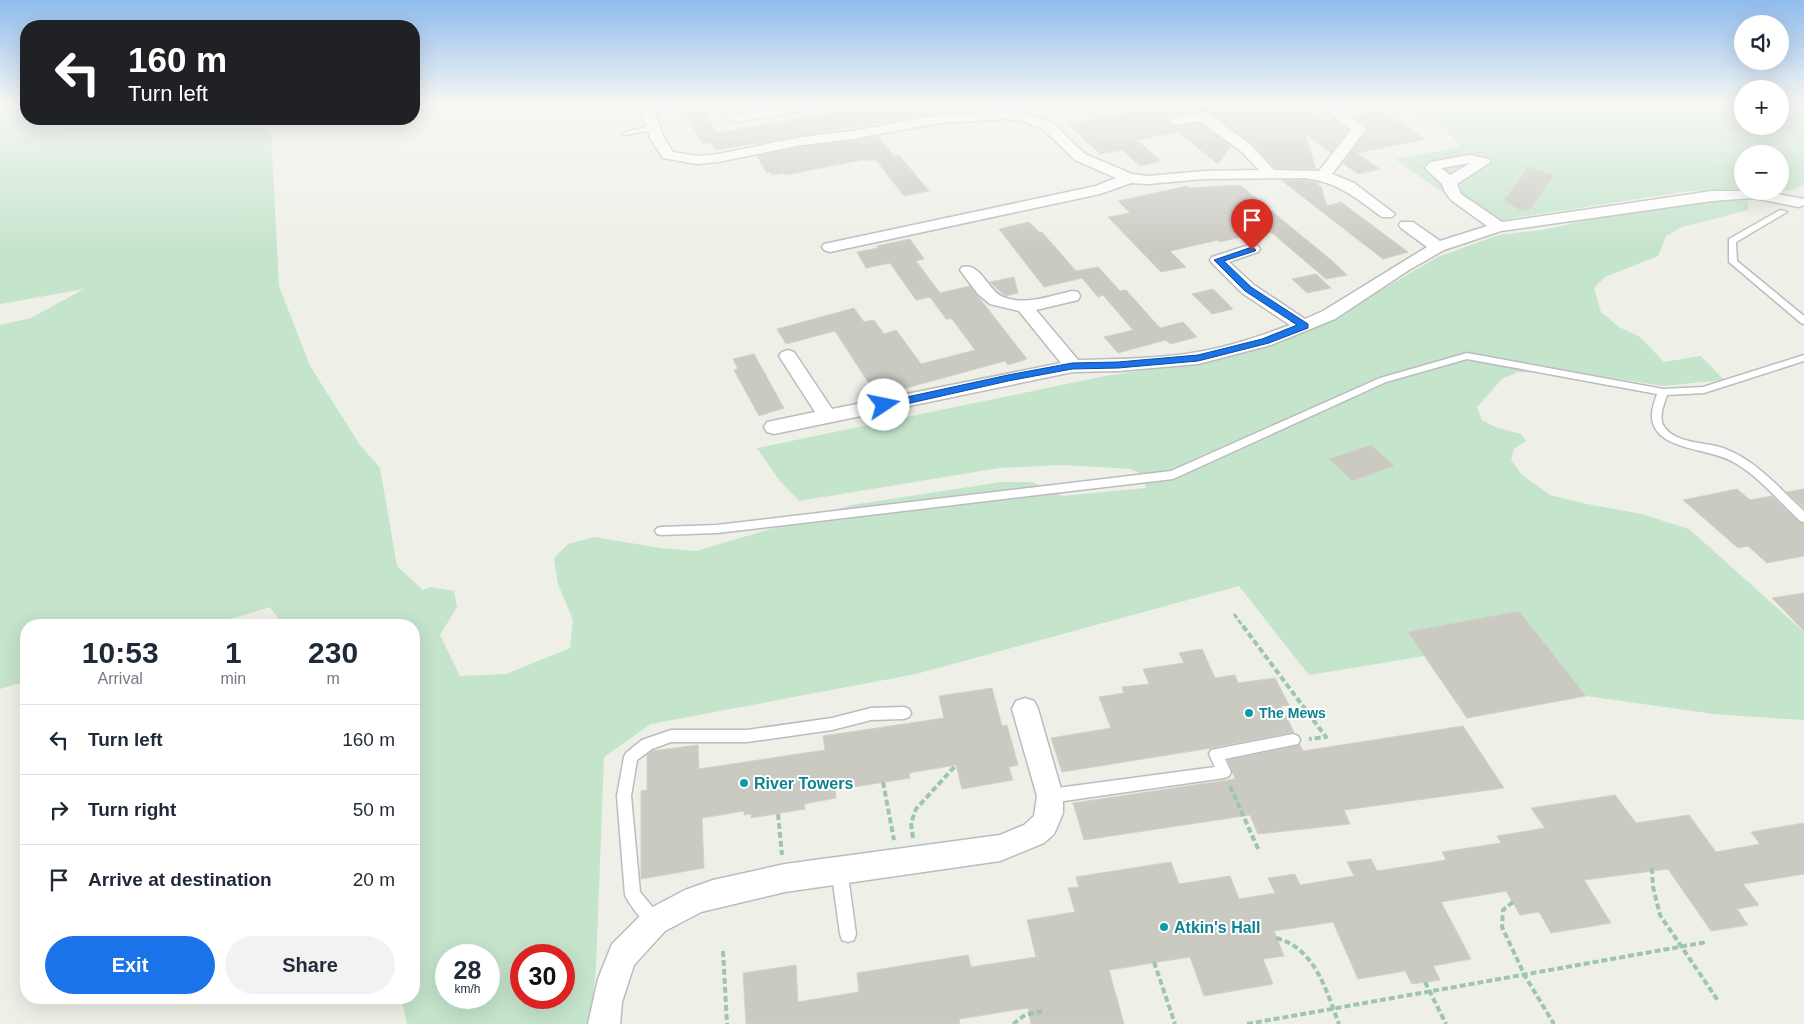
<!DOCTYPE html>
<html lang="en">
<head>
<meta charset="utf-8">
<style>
  body { margin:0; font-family:Helvetica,sans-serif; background:#f2f2f3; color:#1f2937; height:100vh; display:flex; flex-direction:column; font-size:19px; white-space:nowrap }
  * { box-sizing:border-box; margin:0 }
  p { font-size:16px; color:#747a83 }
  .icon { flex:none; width:28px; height:28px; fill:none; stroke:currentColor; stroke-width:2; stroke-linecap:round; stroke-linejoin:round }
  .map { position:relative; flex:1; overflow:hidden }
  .side { position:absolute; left:20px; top:619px; width:400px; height:385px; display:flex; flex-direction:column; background:#fff; border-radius:20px; box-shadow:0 5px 20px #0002 }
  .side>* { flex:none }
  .banner { position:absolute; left:20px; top:20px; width:400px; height:105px; border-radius:20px; box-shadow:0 5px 20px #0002; background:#202124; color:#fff; overflow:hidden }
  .tools { position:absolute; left:1734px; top:15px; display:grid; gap:10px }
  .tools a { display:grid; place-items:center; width:55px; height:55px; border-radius:50%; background:#fff; box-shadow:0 5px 20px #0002; font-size:25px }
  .speed { position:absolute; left:435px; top:944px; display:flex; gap:10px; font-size:25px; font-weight:700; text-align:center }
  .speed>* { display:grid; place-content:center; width:65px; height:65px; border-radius:50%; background:#fff; box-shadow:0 5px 20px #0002; line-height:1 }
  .speed small { font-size:12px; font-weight:400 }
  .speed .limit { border:8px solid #d22; background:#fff; color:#111 }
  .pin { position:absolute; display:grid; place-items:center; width:42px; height:42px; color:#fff; margin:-51px -21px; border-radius:50% 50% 50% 0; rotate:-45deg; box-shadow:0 0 5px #0007 }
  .pin .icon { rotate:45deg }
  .me { position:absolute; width:55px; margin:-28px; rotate:79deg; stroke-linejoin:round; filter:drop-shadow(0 0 4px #0008) }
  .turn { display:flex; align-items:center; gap:18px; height:105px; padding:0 25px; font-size:22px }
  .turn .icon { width:65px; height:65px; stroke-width:2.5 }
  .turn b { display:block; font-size:35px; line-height:42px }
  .eta { display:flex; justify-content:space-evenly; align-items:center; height:85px; text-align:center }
  .eta b { font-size:30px; font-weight:800; line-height:35px }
  .cta { display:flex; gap:10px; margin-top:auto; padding:10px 25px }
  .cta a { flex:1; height:58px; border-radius:30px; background:#1a73e8; color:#fff; font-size:20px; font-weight:800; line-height:58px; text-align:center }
  .cta a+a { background:#f2f2f3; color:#1f2937 }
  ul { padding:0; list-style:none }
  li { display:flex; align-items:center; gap:15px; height:70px; padding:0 25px; border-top:1px solid #e0e1e3 }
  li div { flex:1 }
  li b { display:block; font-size:19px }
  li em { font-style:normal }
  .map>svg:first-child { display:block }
  .green { fill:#c5e4cc; fill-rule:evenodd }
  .building { fill:#cac9c2; stroke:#d3d2c5 }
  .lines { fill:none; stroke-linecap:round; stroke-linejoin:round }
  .lane-casing { stroke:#bbbcc1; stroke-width:3 }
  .street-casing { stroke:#bbbcc1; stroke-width:3 }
  .path-far2 { stroke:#9ec4b2; stroke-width:2.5; stroke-dasharray:4 2; stroke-linecap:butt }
  .path-far1 { stroke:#9ec4b2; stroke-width:3; stroke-dasharray:5 2.5; stroke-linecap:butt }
  .path { stroke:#9ec4b2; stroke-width:4; stroke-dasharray:6 3; stroke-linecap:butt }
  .lane { fill:#fff; fill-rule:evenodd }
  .street { fill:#fff; fill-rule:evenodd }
  .route { fill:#1a73e8; stroke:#114b97 }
  .culture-dot { fill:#0f9aa8; stroke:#fff; stroke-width:2 }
  .labels { text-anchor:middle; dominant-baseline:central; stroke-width:4; stroke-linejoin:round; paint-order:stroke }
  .culture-label { font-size:14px; font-weight:bold; fill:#0d838f; stroke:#fff; text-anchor:start }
  .near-culture-label { font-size:16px; font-weight:bold; fill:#0d838f; stroke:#fff; text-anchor:start }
</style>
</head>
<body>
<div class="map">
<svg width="1804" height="1024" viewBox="0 0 1804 1024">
  <rect width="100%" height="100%" fill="#eeefe6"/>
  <path class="green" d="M0 105H26V119H260L264 129 271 133 279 286 310 366 360 445 380 468 397 566 423 590 430 587 454 591 457 607 440 635 460 676 506 674 570 648 573 620 558 584 554 558 568 544 594 537 661 548 696 551 852 505 1001 482H1032L1062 496 1146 488 1142 475 1131 469 1063 465 999 468 799 501 779 480 757 448 1100 377 1229 356 1266 346 1305 333 1335 317 1438 257 1498 235 1542 230 1625 212 1706 200 1748 201 1749 210 1682 227 1666 236 1658 256 1605 277 1594 288 1601 312 1619 327 1640 337 1664 362 1701 356 1724 380 1663 386 1587 374 1518 372 1502 379 1477 407 1482 420 1495 427 1521 434 1526 441 1514 449 1511 460 1522 475 1550 495 1587 504 1641 514 1689 529 1804 632V720L1714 714 1586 696 1519 611 1408 632 1425 656 1309 675 1239 586 916 674 651 724 604 757 596 967 591 1024H407L401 998H414V625H283L270 607 211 625H26V681L0 689V325L31 318 84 289 0 304ZM446 955H489V998H446ZM521 955H564V998H521Z
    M950 105H1051L1057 111 1040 113 1010 108 948 113 943 107Z
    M1401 105H1742V126H1780V105H1804V184L1793 190 1780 191V154H1742V189L1689 191 1507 219 1489 225 1395 159 1461 147 1447 131Z"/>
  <path class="building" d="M681 105H698L717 133 875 105H928L929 115 716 150 711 142 702 144Z
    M1128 105H1297L1301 109 1307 108 1326 121 1334 119 1348 130 1331 153 1305 134 1316 169 1275 168 1253 144 1209 112 1203 110 1171 116 1167 121 1176 127 1200 123 1231 146 1218 164 1178 132 1137 140 1161 161 1140 166 1122 150 1100 154 1068 124 1135 111Z
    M1381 110 1426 139 1357 153 1380 169 1358 174 1343 163 1368 129 1352 116Z
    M878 136 894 156 899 155 929 191 904 196 876 160 867 161 866 159 785 175 784 173 772 175 770 172 767 173 757 156 802 147Z
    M1528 167 1554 175 1530 209 1521 211 1504 200Z
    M1281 180H1305L1319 183H1316L1321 187 1327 206 1341 202 1408 252 1383 259Z
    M1240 185 1330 259 1347 275 1326 279 1271 232 1243 239 1241 237 1220 242 1218 240 1170 251 1186 267 1161 272 1108 217 1130 213 1118 201 1187 186 1189 188Z
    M1029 222 1039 232H1042L1076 271 1098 267 1120 291 1126 290 1160 328 1183 322 1197 337 1170 344 1166 340 1118 353 1104 337 1133 330 1103 295 1098 297 1082 278 1044 287 999 229Z
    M910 239 924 259 916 261 940 293 970 286 1027 359 1008 365 1005 361 877 396 835 331 786 344 777 329 854 308 864 322 874 320 884 334 896 330 921 364 975 350 952 319H946L930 297 916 300 890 263 866 268 857 252 878 248 877 246Z
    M1316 274 1331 288 1307 293 1292 279Z
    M1014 277 1018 293 1005 296 990 282Z
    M1213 289 1233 309 1212 314 1192 294Z
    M754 354 784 408 759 416 734 370 738 369 733 359Z
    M1371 445 1394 466 1352 481 1329 459Z
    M1737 489 1750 500 1772 496 1799 522 1804 524V556L1767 563 1748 546 1738 548 1683 500Z
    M1804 489V508L1787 492Z
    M1804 593V631L1772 598Z
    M1519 611 1586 696 1467 718 1408 632Z
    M1202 649 1215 678 1235 675 1238 683 1275 678 1289 705 1281 706 1294 732 1211 748 1062 772 1051 738 1111 728 1099 697 1124 693 1122 687 1149 684 1143 669 1184 663 1179 653Z
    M992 688 1002 726 1007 725 1018 765 1009 767 1013 780 962 789 956 765 909 773 910 778 835 790 836 798 804 804 805 809 751 818V814L744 815V811L702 818 704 868 641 879V791L647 790V755L652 751 698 745 699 769 825 750 823 736 944 718 939 696Z
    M1463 726 1504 788 1344 810 1350 824 1258 834 1250 815 1084 840 1073 803 1235 779 1228 760 1300 745 1303 751Z
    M1615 795 1636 823 1689 815 1716 852 1760 844 1751 832 1804 823V874L1743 884 1759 905 1737 909 1748 925 1711 931 1668 869 1584 880 1611 923 1551 933 1539 912 1520 915 1506 891 1441 902 1471 959 1433 966 1440 980 1412 984 1405 971 1358 979 1333 922 1274 931 1284 956 1263 959 1273 984 1204 996 1190 957 1109 970 1124 1024H1031L1028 1008 959 1019 960 1024H746L743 973 796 965 798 1002 859 992 857 973 968 955 971 967 1036 957 1027 920 1075 912 1068 888 1079 887 1076 877 1171 862 1179 884 1230 876 1239 899 1275 893 1268 878 1295 874 1300 885 1354 876 1347 862 1371 859 1377 871 1446 860 1442 852 1501 843 1497 836 1545 828 1531 808Z"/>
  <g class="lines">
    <g class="lane-casing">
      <path id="lane" d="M653 125 657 127 656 129 626 135 622 133Z
        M1780 210 1787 212 1736 242 1737 261 1804 316V324L1801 323 1729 262V239Z
        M1467 353 1663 389 1703 387 1804 355V361L1704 393 1667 395C1664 404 1659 416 1663 425 1674 444 1705 442 1723 448 1756 460 1779 488 1804 511V522L1800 521C1780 502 1761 479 1737 464 1714 449 1672 451 1657 431 1648 419 1653 406 1657 394L1467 359 1386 382 1173 479 717 533 661 535 657 534 655 531 657 528 661 527 717 525 1171 471 1380 378Z
        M904 707 909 709 911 713 909 717 904 719 871 720 832 730 747 742H671L652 749 637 760 631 796 640 892 660 916 663 921 660 926 655 929C644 924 630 906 625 895L617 796 624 757 626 753 642 740 671 730H747L832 718 871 708Z
        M1293 734 1298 736 1300 740 1298 744 1225 759 1231 772 1229 776 1224 778 1050 803 1045 801 1043 796 1045 791 1050 789 1215 767 1209 754 1211 750Z
        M841 876 846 878 849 883 856 934 854 940 848 942 842 940 840 934 833 883 836 878Z"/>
    </g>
    <g class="street-casing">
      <path id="street" d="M640 105H676L675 108 655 112 664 138 673 152 697 156 718 154 802 137 853 131 939 115 1006 111 1029 114 1053 123 1085 154 1132 174 1148 176 1204 171 1259 170 1242 152 1200 121 1176 125 1169 121 1171 118 1203 112 1208 113 1252 146 1274 170 1319 171 1351 130 1319 105H1334L1366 129 1332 174 1354 183 1395 214 1392 217H1382C1356 198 1338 182 1305 178L1204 179 1148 184 1131 183 1100 194 830 252 824 250 822 247 824 244 1096 186 1116 178 1075 160 1043 129 1022 121 1006 119 939 123 853 139 802 145 718 162 697 164 663 158 650 138Z
        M721 105H734L739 114 787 105H818L812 109 739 122 729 120Z
        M1470 155 1489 159 1491 162 1457 184 1461 194 1502 222 1712 191H1763L1804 199V205L1799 207 1753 198 1712 201 1501 231 1444 250 1409 270 1335 319 1271 345 1198 364 1118 371 1073 372 774 434 767 432 764 427 767 422 815 412 779 356 782 352 788 350 794 352 832 409 1061 363 1019 311 990 304 978 294 960 270 962 267C981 262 987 290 1003 297 1026 306 1049 296 1072 291L1078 292 1080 296 1078 300 1036 310 1078 360C1117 359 1158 359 1198 352 1229 347 1260 336 1290 325L1242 293 1212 263 1210 260 1212 257 1252 244 1258 246 1260 249 1258 252 1229 262 1254 285 1305 319 1323 311 1427 247 1401 228 1399 225 1401 222H1413L1440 241 1487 226 1451 200 1444 190 1442 184 1425 168 1430 162ZM1470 163 1450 175 1441 168Z
        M1025 698 1034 701 1038 709 1063 796V813L1058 825 1054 834 1044 843 1000 861 785 892 701 912 665 931 634 965 622 1002 620 1024H588L598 979 612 944 645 911 685 890 713 880 785 864 1000 835 1024 825 1034 816 1037 796 1012 709 1016 701Z"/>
    </g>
    <path class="path-far2" d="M868 105 875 115"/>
    <path class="path-far1" d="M1234 614 1244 628"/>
    <path class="path" d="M1243 626 1326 737 1309 739
      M883 782 894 840
      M1230 786 1259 851
      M778 814 782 855
      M913 838 911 823 916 809 956 765
      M1652 868 1653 887 1660 915 1719 1002
      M1513 902 1503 910 1502 927 1525 976 1554 1024
      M1276 938C1315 948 1326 990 1339 1024
      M723 951 727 1024
      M1154 962 1175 1024
      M1425 982 1446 1024
      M1013 1024 1025 1015 1042 1011
      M1247 1024 1707 942"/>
    <use href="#lane" class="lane"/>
    <use href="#street" class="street"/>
  </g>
  <linearGradient id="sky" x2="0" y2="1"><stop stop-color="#90bbee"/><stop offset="0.42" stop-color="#f7f8f4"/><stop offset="1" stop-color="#f7f8f4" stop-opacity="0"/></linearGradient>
  <rect width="1804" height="249" fill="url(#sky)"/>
  <path class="route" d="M1252 247 1256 250 1255 251 1224 261 1251 287 1308 324V328L1269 343 1198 361 1118 368 1072 369 1008 381 884 409 879 405 884 402 1008 375 1072 363 1118 362 1198 355 1262 339 1297 325 1245 291 1214 260Z"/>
  <g class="culture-dot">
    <circle cx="1249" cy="713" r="5"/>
    <circle cx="744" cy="783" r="5"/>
    <circle cx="1164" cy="927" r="5"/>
  </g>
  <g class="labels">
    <g class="culture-label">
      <text x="1259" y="713">The Mews</text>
    </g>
    <g class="near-culture-label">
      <text x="754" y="783">River Towers</text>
      <text x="1174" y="927">Atkin's Hall</text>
    </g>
  </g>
</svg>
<div class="tools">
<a><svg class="icon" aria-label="sound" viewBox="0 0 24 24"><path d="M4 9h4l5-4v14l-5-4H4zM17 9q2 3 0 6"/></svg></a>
<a>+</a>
<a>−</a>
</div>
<div class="speed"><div>28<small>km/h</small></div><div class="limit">30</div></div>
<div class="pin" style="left:1252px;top:250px;background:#d93025"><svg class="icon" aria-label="arrive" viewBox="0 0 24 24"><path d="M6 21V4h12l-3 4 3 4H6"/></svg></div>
<svg class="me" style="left:884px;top:405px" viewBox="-20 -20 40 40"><circle r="19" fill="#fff"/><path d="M0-13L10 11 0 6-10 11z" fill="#1a73e8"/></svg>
<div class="banner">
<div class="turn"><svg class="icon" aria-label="left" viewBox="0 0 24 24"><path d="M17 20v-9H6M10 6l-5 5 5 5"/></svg><div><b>160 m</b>Turn left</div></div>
</div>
<section class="side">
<div class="eta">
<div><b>10:53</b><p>Arrival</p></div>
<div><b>1</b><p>min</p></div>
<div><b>230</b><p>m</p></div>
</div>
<ul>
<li><svg class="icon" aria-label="left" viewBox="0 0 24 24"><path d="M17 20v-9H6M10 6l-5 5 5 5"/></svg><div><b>Turn left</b></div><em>160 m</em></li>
<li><svg class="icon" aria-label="right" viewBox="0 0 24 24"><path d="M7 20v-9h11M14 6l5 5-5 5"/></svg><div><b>Turn right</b></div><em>50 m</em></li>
<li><svg class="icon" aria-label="arrive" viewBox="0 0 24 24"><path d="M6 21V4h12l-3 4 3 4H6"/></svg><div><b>Arrive at destination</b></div><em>20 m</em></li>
</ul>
<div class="cta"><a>Exit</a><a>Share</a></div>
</section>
</div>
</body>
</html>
